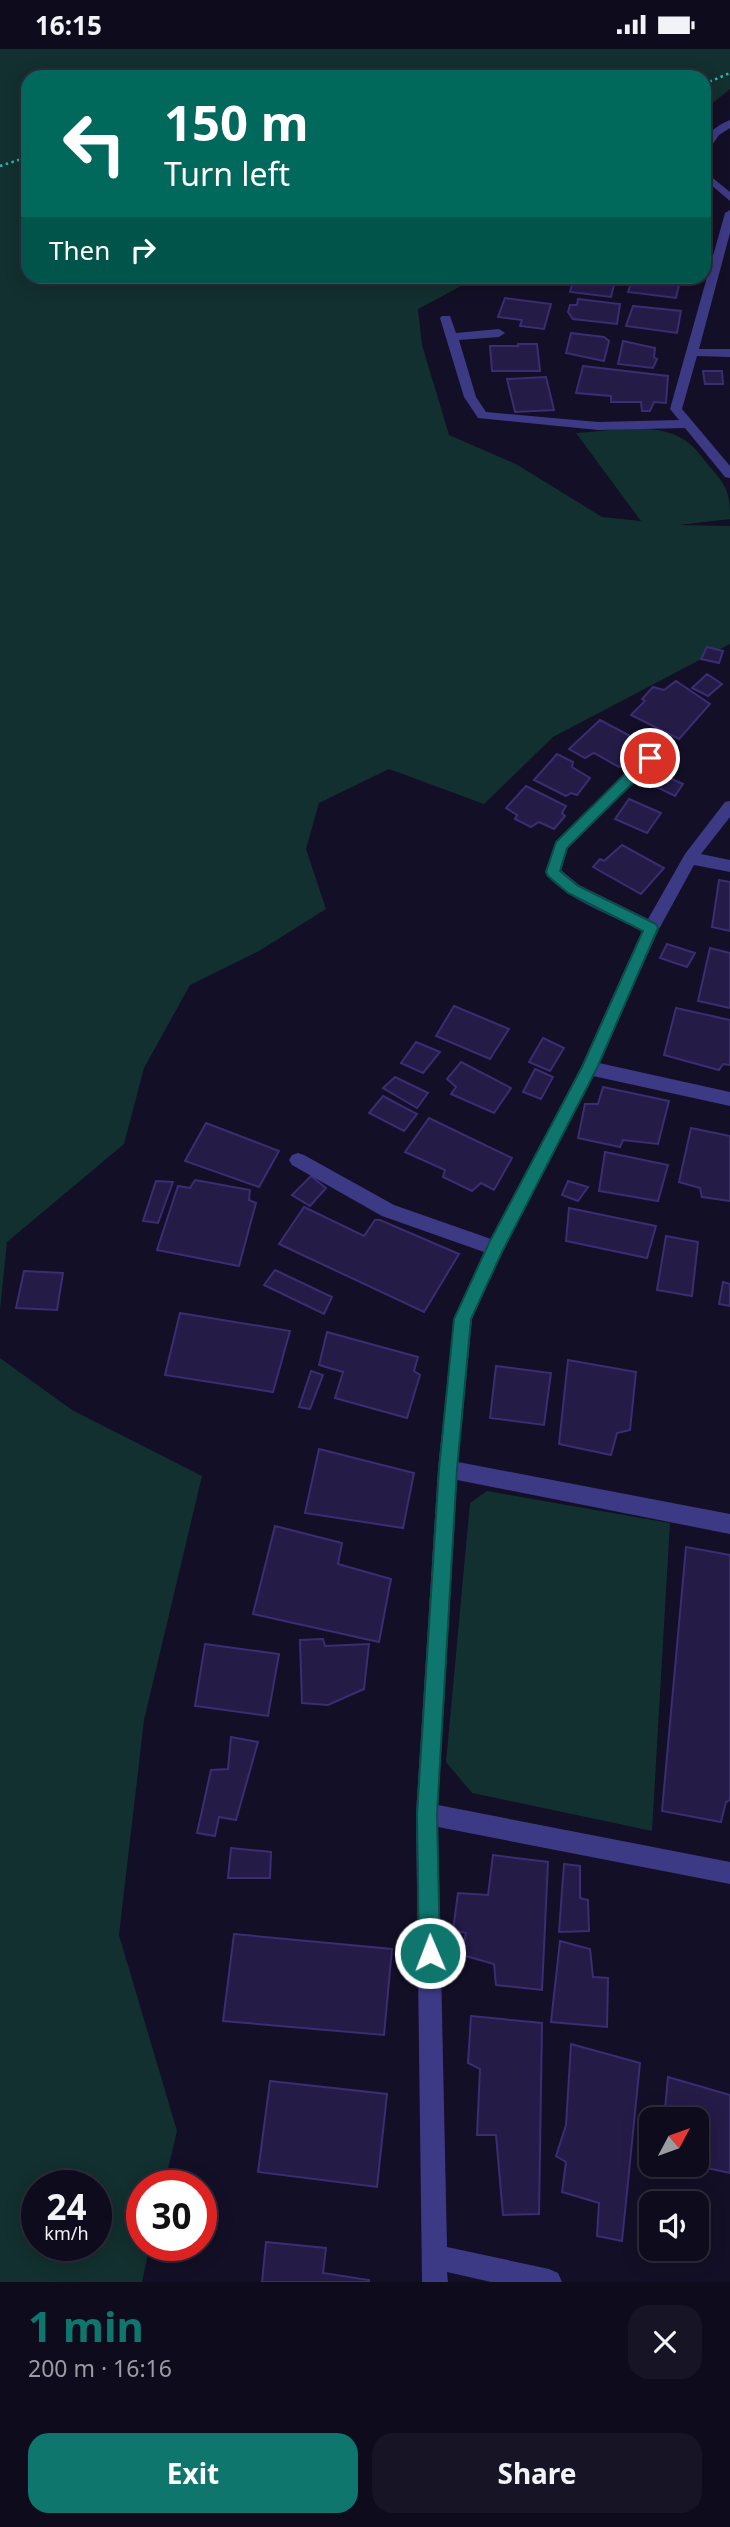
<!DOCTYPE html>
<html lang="en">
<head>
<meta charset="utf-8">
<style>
  body { margin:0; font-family:"Noto Sans",sans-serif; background:#171425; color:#f1f3f6; height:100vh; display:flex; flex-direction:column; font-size:26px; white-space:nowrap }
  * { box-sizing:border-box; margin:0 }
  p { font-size:23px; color:#9b9ba3 }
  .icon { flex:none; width:38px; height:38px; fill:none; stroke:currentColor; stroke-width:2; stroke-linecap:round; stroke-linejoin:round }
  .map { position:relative; height:2233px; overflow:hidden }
  .details { display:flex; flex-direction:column; background:#0e0b1c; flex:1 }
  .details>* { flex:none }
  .banner { position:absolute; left:21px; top:21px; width:690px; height:214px; border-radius:21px; box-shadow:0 4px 18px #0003,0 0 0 2px #2e2b3b; background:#00695c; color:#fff; overflow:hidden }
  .needle { width:46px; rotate:49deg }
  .buttons { position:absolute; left:639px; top:2058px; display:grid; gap:14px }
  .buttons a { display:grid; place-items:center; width:70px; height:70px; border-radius:14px; background:#0e0b1c; box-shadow:0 4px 18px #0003,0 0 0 2px #2e2b3b; font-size:35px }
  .speed { position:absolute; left:21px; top:2121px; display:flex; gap:14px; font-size:35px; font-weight:700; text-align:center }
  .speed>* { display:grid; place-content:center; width:91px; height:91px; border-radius:50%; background:#0e0b1c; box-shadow:0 4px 18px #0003,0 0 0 2px #2e2b3b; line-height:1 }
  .speed small { font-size:18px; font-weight:400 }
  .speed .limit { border:10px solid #d22; background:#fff; color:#111 }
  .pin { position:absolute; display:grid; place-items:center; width:60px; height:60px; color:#fff; margin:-30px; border:4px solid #fff; border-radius:50%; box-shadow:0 2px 7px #0007 }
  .me { position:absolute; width:77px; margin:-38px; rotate:359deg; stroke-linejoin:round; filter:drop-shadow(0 0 5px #0008) }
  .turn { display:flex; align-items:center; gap:24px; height:147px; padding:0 28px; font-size:32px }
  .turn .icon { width:91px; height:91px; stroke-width:2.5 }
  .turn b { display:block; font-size:49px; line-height:60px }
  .then { display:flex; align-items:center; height:66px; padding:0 28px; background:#0003; gap:14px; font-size:26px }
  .round { display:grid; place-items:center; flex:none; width:74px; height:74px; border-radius:21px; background:#171425 }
  .headline { display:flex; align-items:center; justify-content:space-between; height:119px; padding:0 28px }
  h1 { font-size:42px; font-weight:700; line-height:52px; color:#0f766e }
  .cta { display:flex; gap:14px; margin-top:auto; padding:14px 28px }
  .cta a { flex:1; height:80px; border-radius:21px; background:#0f766e; color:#fff; font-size:28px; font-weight:700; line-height:80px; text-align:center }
  .cta a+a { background:#171425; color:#f1f3f6 }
  .status { display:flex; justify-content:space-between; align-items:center; height:49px; padding:0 35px; background:#0e0b1c; direction:ltr }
  .status svg { height:19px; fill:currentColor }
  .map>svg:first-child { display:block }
  .green { fill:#12302f; fill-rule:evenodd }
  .building { fill:#241b47; stroke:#3b2d73; stroke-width:2 }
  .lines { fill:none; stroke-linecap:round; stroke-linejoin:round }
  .path { stroke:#2fb8b0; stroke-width:2.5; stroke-dasharray:2.5 3.5; stroke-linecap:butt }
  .minor { fill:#3d3a85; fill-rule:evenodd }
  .route { fill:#0f766e; stroke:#0a4d48; stroke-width:2 }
</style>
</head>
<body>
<div class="status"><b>16:15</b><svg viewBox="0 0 49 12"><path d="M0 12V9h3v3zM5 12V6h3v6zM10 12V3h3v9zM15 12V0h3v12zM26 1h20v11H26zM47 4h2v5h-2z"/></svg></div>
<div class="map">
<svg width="730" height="2233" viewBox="0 0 730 2233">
  <rect width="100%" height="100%" fill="#130f26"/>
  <path class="green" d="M0 0H730V40L704 61V28H28V228H478L418 260 422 296 449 386 516 415 602 468 641 472 576 384C611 382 663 370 691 396 698 402 703 410 709 417 727 437 730 443 730 470L679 476 730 477V595L553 688 484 755 389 720 319 754 306 800 326 860 259 902 190 936 144 1019 124 1095 7 1193 0 1261Z
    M0 1309 72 1361 202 1427 144 1671 119 1886 177 2082 164 2137H142V2196H150L142 2233H0ZM37 2137H96V2196H37Z
    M487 1442 670 1474 652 1782 472 1744 446 1713 470 1454Z"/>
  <path class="building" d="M574 228H616L611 248 570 243Z
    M633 229 679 236 676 249 628 243Z
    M505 249 551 255 544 280 520 277 522 271 498 268Z
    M578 250 620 255 617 275 573 270 568 263 570 256H577Z
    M633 257 681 262 677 284 626 277Z
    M571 284 604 288 609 292 604 312 566 304Z
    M623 292 655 299 654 308 657 310 653 319 618 315Z
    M518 295H537L540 322H492L490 297H518Z
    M583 317 668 327 666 354 654 353 650 362H642L641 353H611V347L576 344Z
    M703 322H722L723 335H705Z
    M546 328 554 361 515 363 507 330Z
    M707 598 723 602 719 614 701 610Z
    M707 625 722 635 708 647 692 639Z
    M676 632 710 655 679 690 631 666 645 652 642 650 653 638 664 641Z
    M600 671 638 691 637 702 619 718 594 704 585 709 569 700Z
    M557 705 573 713 572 718 590 729 577 746 571 744 566 747 534 731Z
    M656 723 683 735 675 747 646 733Z
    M526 737 566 757 562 764 565 767 554 780 539 773 531 778 515 770 517 766 506 759Z
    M629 750 661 764 647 784 615 770Z
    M622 796 664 819 641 845 593 818 600 810 604 812Z
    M719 831 730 833V882L712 878Z
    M667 895 695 904 687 918 660 909Z
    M710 899 730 904V959L698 952Z
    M454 957 509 980 490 1010 436 987Z
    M676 959 730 971V1016L723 1015 719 1021 664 1006Z
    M543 989 564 999 550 1022 529 1013Z
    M416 993 440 1003 423 1024 401 1014Z
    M461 1013 511 1039 494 1064 451 1045 456 1038 447 1030Z
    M535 1020 553 1028 541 1050 523 1043Z
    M395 1028 428 1044 417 1059 383 1039Z
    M603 1038 669 1052 658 1095 623 1091 620 1098 578 1089 585 1055H598Z
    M383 1047 417 1065 404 1082 369 1064Z
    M429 1069 512 1109 494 1141 481 1134 472 1142 443 1128 445 1121 405 1103Z
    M206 1074 279 1102 259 1138 185 1112Z
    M691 1079 730 1087V1152L702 1148 700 1139 679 1133Z
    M605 1103 668 1116 658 1152 599 1142Z
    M311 1127 326 1139 310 1157 292 1146Z
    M195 1131 250 1141 249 1151 256 1154 239 1217 157 1201 178 1137 190 1139Z
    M156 1132 173 1133 158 1174 143 1172Z
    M568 1132 588 1138 578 1152 562 1146Z
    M304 1158 364 1187 375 1171H380L459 1205 424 1263 279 1195Z
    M569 1159 656 1177 647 1209 566 1192Z
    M666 1187 698 1193 692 1247 657 1241Z
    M275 1221 332 1248 324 1265 264 1236Z
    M24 1222 63 1224 57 1261 16 1259Z
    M723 1233 730 1235V1257L719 1255Z
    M180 1264 290 1282 273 1343 165 1326Z
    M327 1283 418 1308 414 1322 420 1326 407 1369 335 1349 343 1323 319 1316Z
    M568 1311 636 1323 630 1381 617 1384 611 1406 559 1395Z
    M496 1317 551 1324 544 1376 490 1369Z
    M311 1322 323 1326 310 1360 299 1358Z
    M319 1400 414 1424 403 1479 305 1464Z
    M275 1477 342 1494 338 1515 391 1530 379 1593 253 1565Z
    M686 1498 730 1506V1751L726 1753 721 1773 662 1762Z
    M323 1590 325 1597 369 1595 364 1640 328 1656 302 1654 300 1591Z
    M205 1595 279 1605 268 1667 195 1657Z
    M231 1688 258 1693 236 1771 219 1768 215 1787 197 1784 211 1721 228 1720Z
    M231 1799 271 1803 270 1829H228Z
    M493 1806 548 1813 542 1941 496 1936 494 1915 462 1906 466 1884 453 1881 458 1844 488 1846Z
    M564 1815 580 1817V1849L588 1851 589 1882 559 1883Z
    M234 1885 392 1900 384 1986 223 1972Z
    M560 1892 590 1900 593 1928 608 1929 607 1978 551 1973Z
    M471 1967 542 1974 539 2165 503 2166 496 2086H477L480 2020 468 2014Z
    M571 1995 640 2014 622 2192 597 2187 599 2154 562 2143 566 2113 556 2107 566 2076Z
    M668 2028 730 2046V2124L693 2116H696V2070H664Z
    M270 2032 387 2045 377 2138 258 2123Z
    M266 2193 326 2199 323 2224 369 2231V2233H262Z"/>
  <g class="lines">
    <path class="path" d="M704 35 730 24
      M0 117 28 108"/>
    <path class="minor" d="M730 71V79L719 86 708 102 704 103C704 86 715 77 730 71Z
      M704 122 730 143V152L704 130Z
      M730 161V184L699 300H730V308L697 307 682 360 730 417V429L725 428 685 379 598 381 478 369 464 348 440 269 442 267H450L456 284 499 280 505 284 499 288 459 291 476 348 486 363 598 373 679 371 670 360 725 164Z
      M650 704 655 705 657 709 655 713 568 799 561 821 579 836 648 870 685 805 725 753 730 752V768L701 805 730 811V823L694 816 659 880 599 1014 730 1043V1057L593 1027 502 1203 472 1270 458 1413 730 1465V1485L457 1431 438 1756 730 1813V1835L438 1778 447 2198 549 2220 558 2224 562 2233H491L447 2223 448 2233H422L416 1765 438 1420 454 1270 484 1203 382 1167 292 1116 289 1111 292 1106 298 1104 304 1106 394 1156 491 1190 581 1018 642 882C614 867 562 849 545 823L556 792 645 705Z"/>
  </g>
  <path class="route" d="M650 704 655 705V712L567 799 560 822 578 837 656 875 658 879 597 1019 502 1203 471 1270 457 1420 437 1765 440 1904 437 1911 430 1914 422 1911 419 1904 417 1765 439 1420 454 1270 489 1194 582 1018 643 882 568 844 548 827 546 823 556 793 645 705Z"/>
</svg>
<div class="buttons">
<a><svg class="needle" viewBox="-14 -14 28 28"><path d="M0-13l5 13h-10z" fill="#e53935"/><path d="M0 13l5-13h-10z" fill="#9b9ba3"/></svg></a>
<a><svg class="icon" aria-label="sound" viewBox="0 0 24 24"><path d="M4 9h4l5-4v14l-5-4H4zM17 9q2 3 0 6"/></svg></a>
</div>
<div class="speed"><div>24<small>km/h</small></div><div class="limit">30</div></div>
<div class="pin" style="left:650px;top:709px;background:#d93025"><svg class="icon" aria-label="arrive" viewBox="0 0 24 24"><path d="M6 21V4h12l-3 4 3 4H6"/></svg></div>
<svg class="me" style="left:430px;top:1904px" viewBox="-20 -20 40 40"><circle r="17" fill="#0f766e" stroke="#fff" stroke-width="3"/><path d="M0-11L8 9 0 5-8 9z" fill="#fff"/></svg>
<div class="banner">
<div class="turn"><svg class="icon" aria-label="left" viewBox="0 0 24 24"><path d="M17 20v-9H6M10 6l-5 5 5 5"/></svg><div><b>150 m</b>Turn left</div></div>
<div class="then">Then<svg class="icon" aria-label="right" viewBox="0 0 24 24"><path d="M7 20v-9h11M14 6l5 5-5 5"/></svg></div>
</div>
</div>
<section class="details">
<div class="headline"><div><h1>1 min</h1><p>200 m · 16:16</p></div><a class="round"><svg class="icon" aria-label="close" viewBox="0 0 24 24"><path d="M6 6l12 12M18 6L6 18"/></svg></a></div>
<div class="cta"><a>Exit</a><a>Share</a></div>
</section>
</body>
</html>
